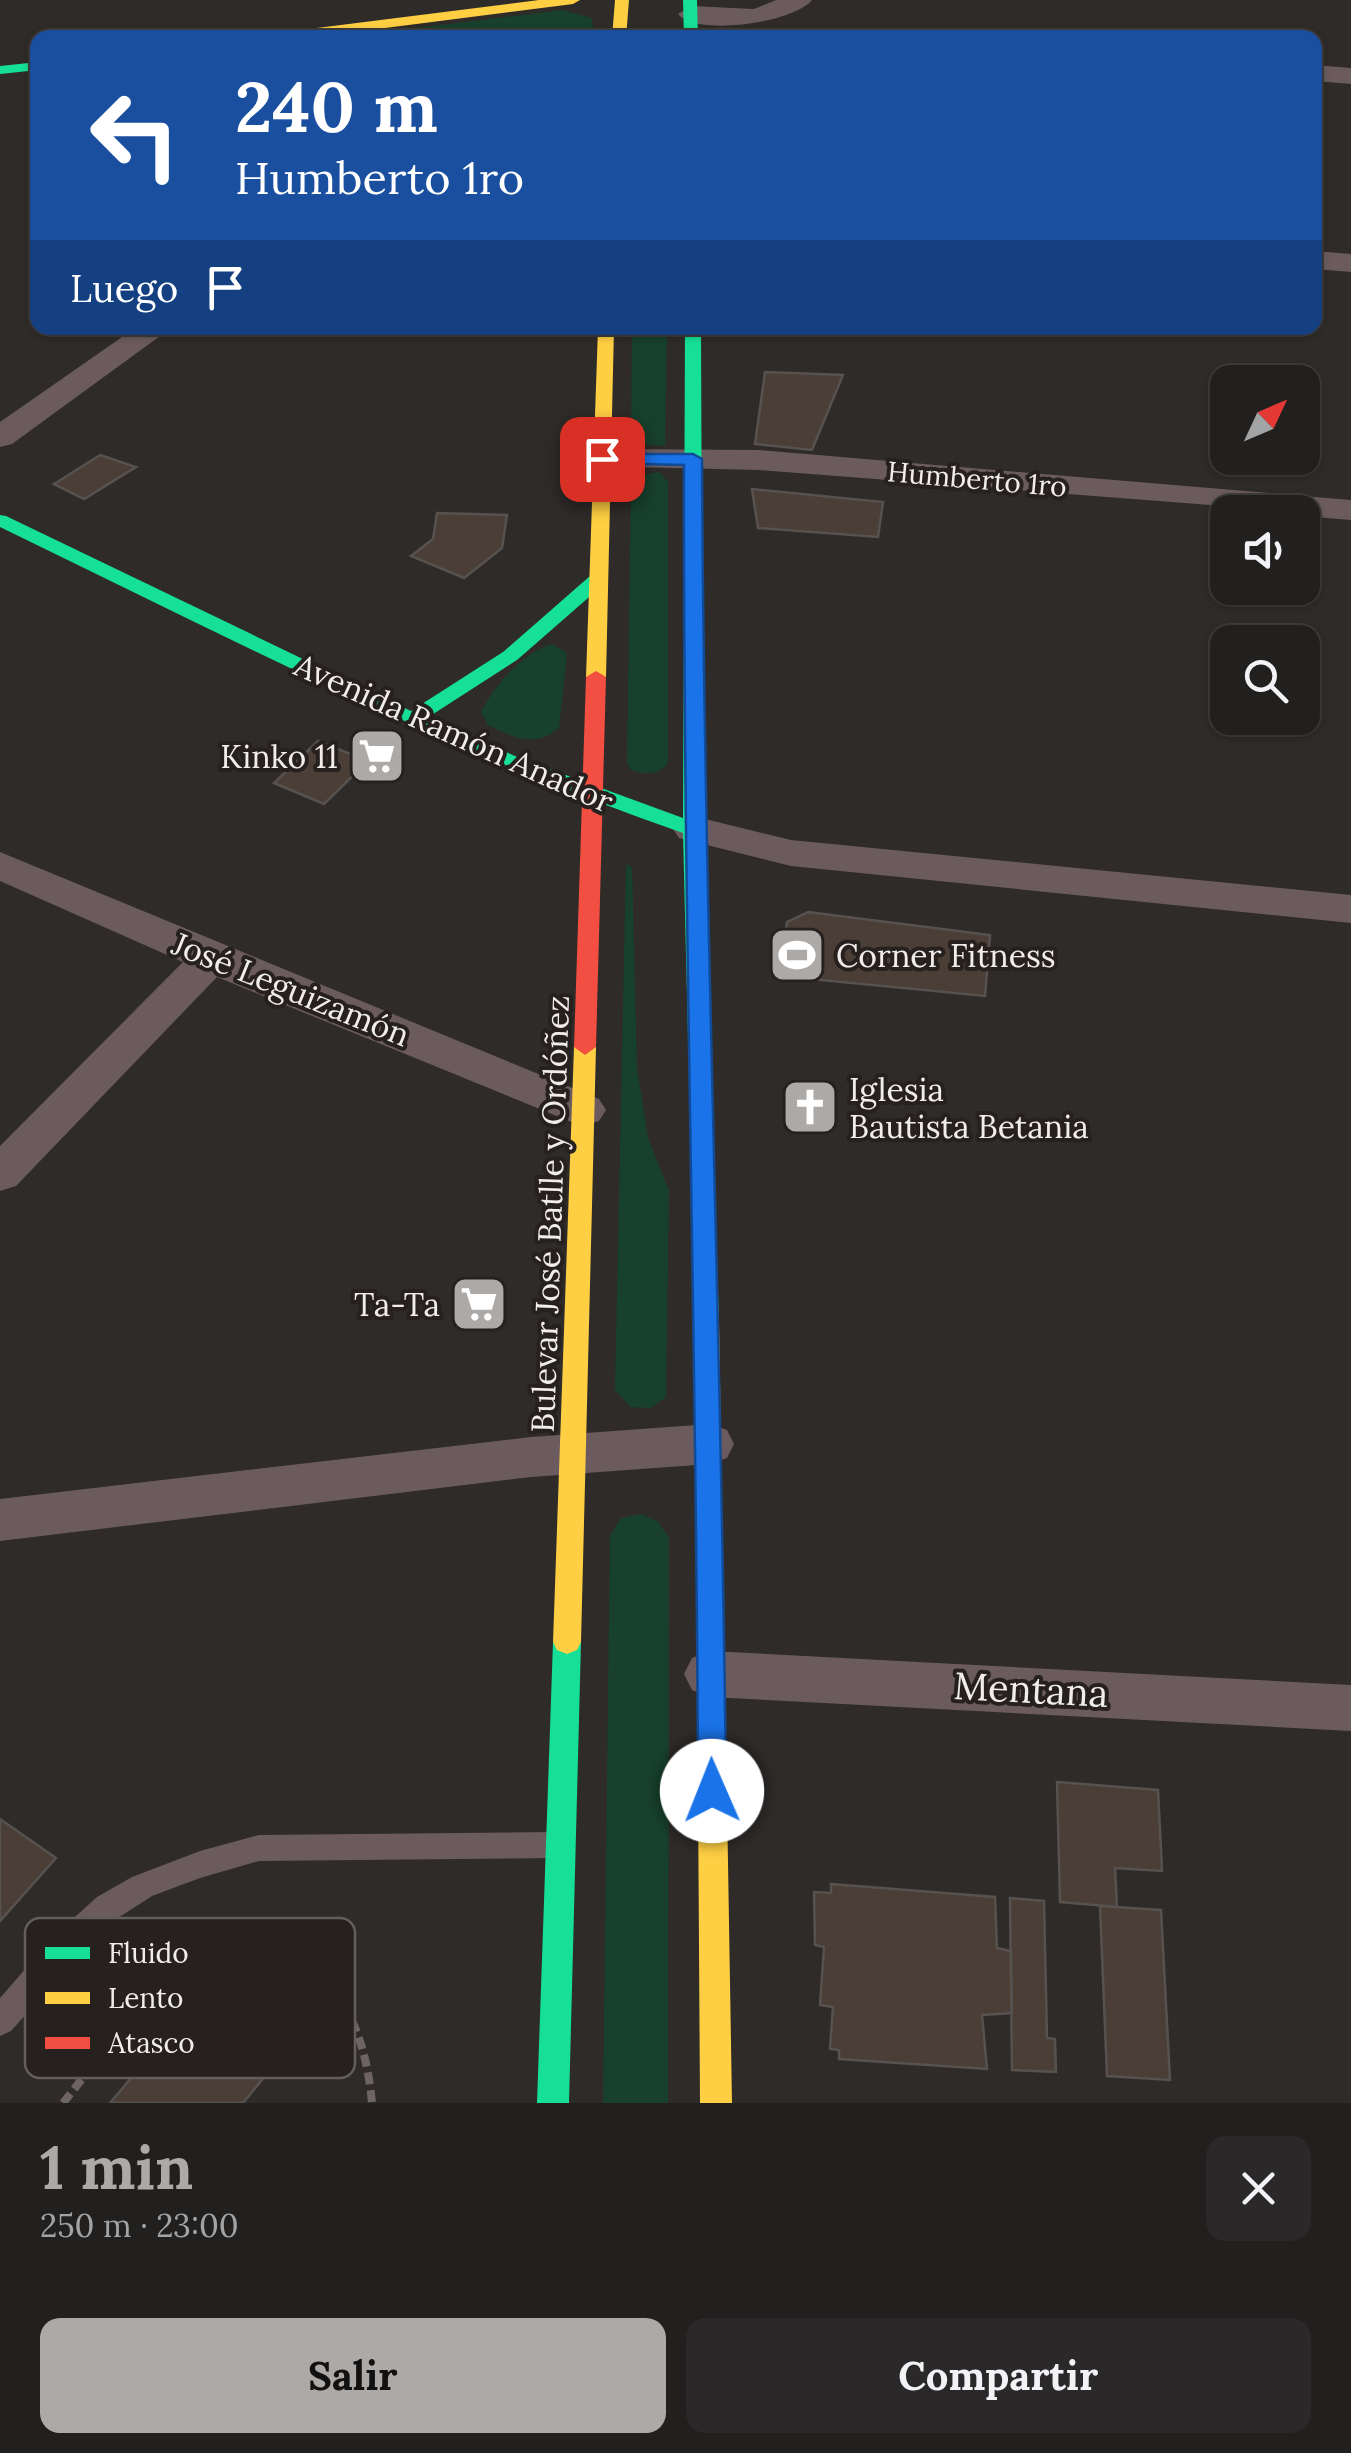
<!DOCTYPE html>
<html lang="es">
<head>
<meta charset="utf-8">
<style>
  body { margin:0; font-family:Lora,serif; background:#2a2828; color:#f1f3f6; height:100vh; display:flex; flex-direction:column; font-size:38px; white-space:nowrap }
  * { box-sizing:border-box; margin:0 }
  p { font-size:32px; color:#a2a3a4 }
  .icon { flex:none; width:55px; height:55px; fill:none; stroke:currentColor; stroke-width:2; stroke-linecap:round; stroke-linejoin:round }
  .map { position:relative; height:2103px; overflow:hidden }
  .sheet { display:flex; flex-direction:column; background:#22201f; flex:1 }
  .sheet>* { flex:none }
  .hud { position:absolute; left:30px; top:30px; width:1292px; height:305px; border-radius:20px; box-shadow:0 2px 8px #0004,0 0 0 2px #3f3e3d; background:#1a4fa0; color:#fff; overflow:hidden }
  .needle { width:65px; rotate:46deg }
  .controls { position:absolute; left:1210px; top:365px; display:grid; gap:20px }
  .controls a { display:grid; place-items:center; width:110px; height:110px; border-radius:20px; background:#22201f; box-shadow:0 2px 8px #0004,0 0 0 2px #3f3e3d; font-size:50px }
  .pin { position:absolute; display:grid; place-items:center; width:85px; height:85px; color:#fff; margin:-42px; border-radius:20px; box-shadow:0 5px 15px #0006 }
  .me { position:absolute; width:110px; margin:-55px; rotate:359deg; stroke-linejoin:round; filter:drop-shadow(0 0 8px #0008) }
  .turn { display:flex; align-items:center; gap:35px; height:210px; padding:0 40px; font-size:45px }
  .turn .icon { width:130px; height:130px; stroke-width:2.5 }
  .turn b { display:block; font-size:70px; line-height:85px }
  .then { display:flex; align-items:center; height:95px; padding:0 40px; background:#0003; gap:20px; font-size:38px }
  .round { display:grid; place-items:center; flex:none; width:105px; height:105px; border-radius:20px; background:#2a2828 }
  .headline { display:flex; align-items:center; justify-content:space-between; height:170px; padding:0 40px }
  h1 { font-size:60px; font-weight:800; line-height:75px; color:#ada9a7 }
  .cta { display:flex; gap:20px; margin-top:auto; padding:20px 40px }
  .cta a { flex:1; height:115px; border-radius:20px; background:#ada9a7; color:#111; font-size:40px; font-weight:800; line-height:115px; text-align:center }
  .cta a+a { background:#2a2828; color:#f1f3f6 }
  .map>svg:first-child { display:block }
  .green { fill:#17412d }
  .building { fill:#4b3e36; stroke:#555250; stroke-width:2.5 }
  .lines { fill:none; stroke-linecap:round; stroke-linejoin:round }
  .path { stroke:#6e6365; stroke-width:8; stroke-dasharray:12 6; stroke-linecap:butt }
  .lane { fill:#6b5b5f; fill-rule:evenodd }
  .street { fill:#6b5b5f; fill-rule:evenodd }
  .fast { fill:#16e098; fill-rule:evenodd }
  .slow { fill:#ffcf43; fill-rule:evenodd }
  .jam { fill:#f24e42; fill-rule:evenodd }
  .route { fill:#1a73e8; stroke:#114b97; stroke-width:2.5 }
  .labels { text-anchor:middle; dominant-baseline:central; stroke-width:8; stroke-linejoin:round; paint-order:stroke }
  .far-street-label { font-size:28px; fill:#f1edeb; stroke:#26211e }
  .street-label { font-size:32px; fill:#f1edeb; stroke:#26211e }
  .poi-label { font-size:32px; fill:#f1edeb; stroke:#26211e; text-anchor:end }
  .near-street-label { font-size:38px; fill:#f1edeb; stroke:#26211e }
  .key { fill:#26211e; stroke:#635e5c; stroke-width:2.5 }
  .key-label { font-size:28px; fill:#f1edeb }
</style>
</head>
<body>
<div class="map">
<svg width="1351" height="2103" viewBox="0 0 1351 2103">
  <rect width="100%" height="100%" fill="#2e2b29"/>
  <path class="green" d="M562 10 592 18 594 37 334 38Z
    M632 328H667L665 446 631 444Z
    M659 472 668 482V763C659 776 643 775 630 769L627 762 631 483 639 476Z
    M552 644 567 653 559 728C536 748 513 738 488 725L481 712C494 685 524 652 552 644Z
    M626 864 632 867 637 1068 648 1138 669 1191 666 1397 651 1408 631 1407 615 1390Z
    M641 1514 657 1521 669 1537 668 2103H603L610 1536 621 1518Z"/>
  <path class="building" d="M765 372 843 375 812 450 755 444Z
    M100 455 136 467 84 499 54 484Z
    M752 489 883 502 878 537 758 528Z
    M437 513 507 515 502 548 464 578 411 556 433 539Z
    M318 741 368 761 324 804 274 783Z
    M808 912 990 935 985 996 779 976 787 922Z
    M1057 1782 1158 1790 1162 1871 1115 1868 1117 1907 1060 1902Z
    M0 1819 56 1858 0 1921Z
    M831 1884 995 1897 997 1948 1011 1951 1012 2013 982 2015 987 2069 839 2059V2050L830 2049 833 2007 820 2005 824 1947 815 1945 814 1892 831 1893Z
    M1010 1898 1044 1901 1047 2038 1055 2039 1056 2072 1012 2070Z
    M1100 1906 1161 1910 1170 2080 1107 2076Z
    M192 2006 273 2066 243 2103H110Z"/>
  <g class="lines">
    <path class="path" d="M63 2103C100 2058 133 2004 183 1973 207 1958 237 1952 265 1955 341 1963 366 2036 372 2103"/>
    <path class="lane" d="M555 1832 565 1836 569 1845 565 1854 555 1858 259 1861 200 1878 152 1896 104 1927 11 2031 0 2036V1998L55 1935 97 1897 132 1877 200 1851 259 1835Z"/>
    <path class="street" d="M776 0H812C793 23 697 37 678 14L691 6 754 9Z
      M1315 65 1351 68V84L1315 81Z
      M1315 251 1351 254V272L1315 269Z
      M135 328H171L12 444 0 447V422Z
      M602 449 759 450 1351 500V520L1302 516V512L759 470 590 466 585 459 590 452Z
      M693 816 791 840 1351 895V923L791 866 679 838 673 829 679 820Z
      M0 852 599 1099 606 1110 599 1121 584 1126 569 1121 217 977 16 1186 0 1191V1146L183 962 0 881Z
      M710 1424 727 1430 734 1444 727 1458 710 1464 531 1477 0 1541V1499L531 1437Z
      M710 1651 1351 1685V1731L710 1697 692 1690 684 1674 692 1658Z"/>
    <path class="fast" d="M683 0H697L698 38H684Z
      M38 62V70L0 74V66Z
      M685 328H701L703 829 719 1322 716 1329 707 1332 698 1329 695 1322 683 833C446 751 225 636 0 527V515L6 516 411 711 503 652 590 576H604V584L517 660 427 718 522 759 683 818Z
      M567 1630 577 1634 581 1642 569 2103H537L553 1642 557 1634Z"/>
    <path class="slow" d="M539 0H580L573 4 307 38H262L269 34Z
      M615 0H629L626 38H612Z
      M598 328H614L606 677 596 683 586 677Z
      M585 1039 596 1047 581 1642 577 1650 567 1654 557 1650 553 1642 574 1047Z
      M707 1312 716 1315 719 1322 732 2103H700L695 1322 698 1315Z"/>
    <path class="jam" d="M596 671 606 677 596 1047 585 1055 574 1047 586 677Z"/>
  </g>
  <path class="route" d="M602 454H693L702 459C704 903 722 1347 726 1791L722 1801 712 1804 702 1801 698 1791C697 1349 683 907 684 465L595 463 593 459Z"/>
  <defs>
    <g id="supermarket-square" transform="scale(2.875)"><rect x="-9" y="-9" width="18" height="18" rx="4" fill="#ada9a7" stroke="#26211e"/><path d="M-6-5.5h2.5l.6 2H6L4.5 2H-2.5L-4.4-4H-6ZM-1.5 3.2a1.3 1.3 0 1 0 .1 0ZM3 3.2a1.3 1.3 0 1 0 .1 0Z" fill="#fff"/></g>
    <g id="stadium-square" transform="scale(2.875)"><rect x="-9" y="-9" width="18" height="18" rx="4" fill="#ada9a7" stroke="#26211e"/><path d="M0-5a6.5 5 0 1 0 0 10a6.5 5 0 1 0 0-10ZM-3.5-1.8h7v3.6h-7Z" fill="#fff"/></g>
    <g id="church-square" transform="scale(2.875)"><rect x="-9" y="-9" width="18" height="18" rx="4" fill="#ada9a7" stroke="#26211e"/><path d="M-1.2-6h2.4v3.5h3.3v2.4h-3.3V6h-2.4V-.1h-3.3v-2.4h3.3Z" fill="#fff"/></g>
  </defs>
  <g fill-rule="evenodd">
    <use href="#supermarket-square" x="377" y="756"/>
    <use href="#stadium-square" x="797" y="955"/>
    <use href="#church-square" x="810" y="1107"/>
    <use href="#supermarket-square" x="479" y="1304"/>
  </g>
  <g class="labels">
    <g class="far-street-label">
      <text transform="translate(977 479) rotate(5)">Humberto 1ro</text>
    </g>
    <g class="street-label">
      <text transform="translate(454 733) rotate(24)">Avenida Ramón Anador</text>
      <text transform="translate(291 989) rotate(22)">José Leguizamón</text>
      <text transform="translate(550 1214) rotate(-88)">Bulevar José Batlle y Ordóñez</text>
    </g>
    <g class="poi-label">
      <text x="338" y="756">Kinko 11</text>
      <text x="836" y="955" text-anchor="start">Corner Fitness</text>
      <text x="849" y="1089" text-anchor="start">Iglesia<tspan x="849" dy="37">Bautista Betania</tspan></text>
      <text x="440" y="1304">Ta-Ta</text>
    </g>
    <g class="near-street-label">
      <text transform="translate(1031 1689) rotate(3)">Mentana</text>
    </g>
  </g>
  <rect x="25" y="1918" width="330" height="160" rx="15" class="key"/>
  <rect x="45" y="1947" width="45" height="12" fill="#16e098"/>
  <rect x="45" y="1992" width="45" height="12" fill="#ffcf43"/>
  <rect x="45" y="2037" width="45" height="12" fill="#f24e42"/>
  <g class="key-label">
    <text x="108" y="1963">Fluido</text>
    <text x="108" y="2008">Lento</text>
    <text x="108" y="2053">Atasco</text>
  </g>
</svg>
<div class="controls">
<a><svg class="needle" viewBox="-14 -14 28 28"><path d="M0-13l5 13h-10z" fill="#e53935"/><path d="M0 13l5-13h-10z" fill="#a2a3a4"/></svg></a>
<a><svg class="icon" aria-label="sound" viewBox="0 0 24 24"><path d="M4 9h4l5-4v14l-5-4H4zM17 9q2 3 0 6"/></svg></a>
<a><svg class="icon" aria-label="search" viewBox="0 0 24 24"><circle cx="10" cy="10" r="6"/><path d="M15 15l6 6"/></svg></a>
</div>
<div class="pin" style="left:602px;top:459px;background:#d93025"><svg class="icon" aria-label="arrive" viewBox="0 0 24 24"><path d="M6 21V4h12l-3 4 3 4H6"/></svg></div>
<svg class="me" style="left:712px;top:1791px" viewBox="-20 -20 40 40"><circle r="19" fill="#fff"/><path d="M0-13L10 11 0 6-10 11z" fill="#1a73e8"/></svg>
<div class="hud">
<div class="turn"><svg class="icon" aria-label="left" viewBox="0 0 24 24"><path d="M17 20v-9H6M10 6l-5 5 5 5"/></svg><div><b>240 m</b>Humberto 1ro</div></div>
<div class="then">Luego<svg class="icon" aria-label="arrive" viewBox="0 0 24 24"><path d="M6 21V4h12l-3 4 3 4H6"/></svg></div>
</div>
</div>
<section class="sheet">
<div class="headline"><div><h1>1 min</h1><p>250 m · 23:00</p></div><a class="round"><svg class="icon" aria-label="close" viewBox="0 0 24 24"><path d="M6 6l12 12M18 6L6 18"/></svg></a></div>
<div class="cta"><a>Salir</a><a>Compartir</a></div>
</section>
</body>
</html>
